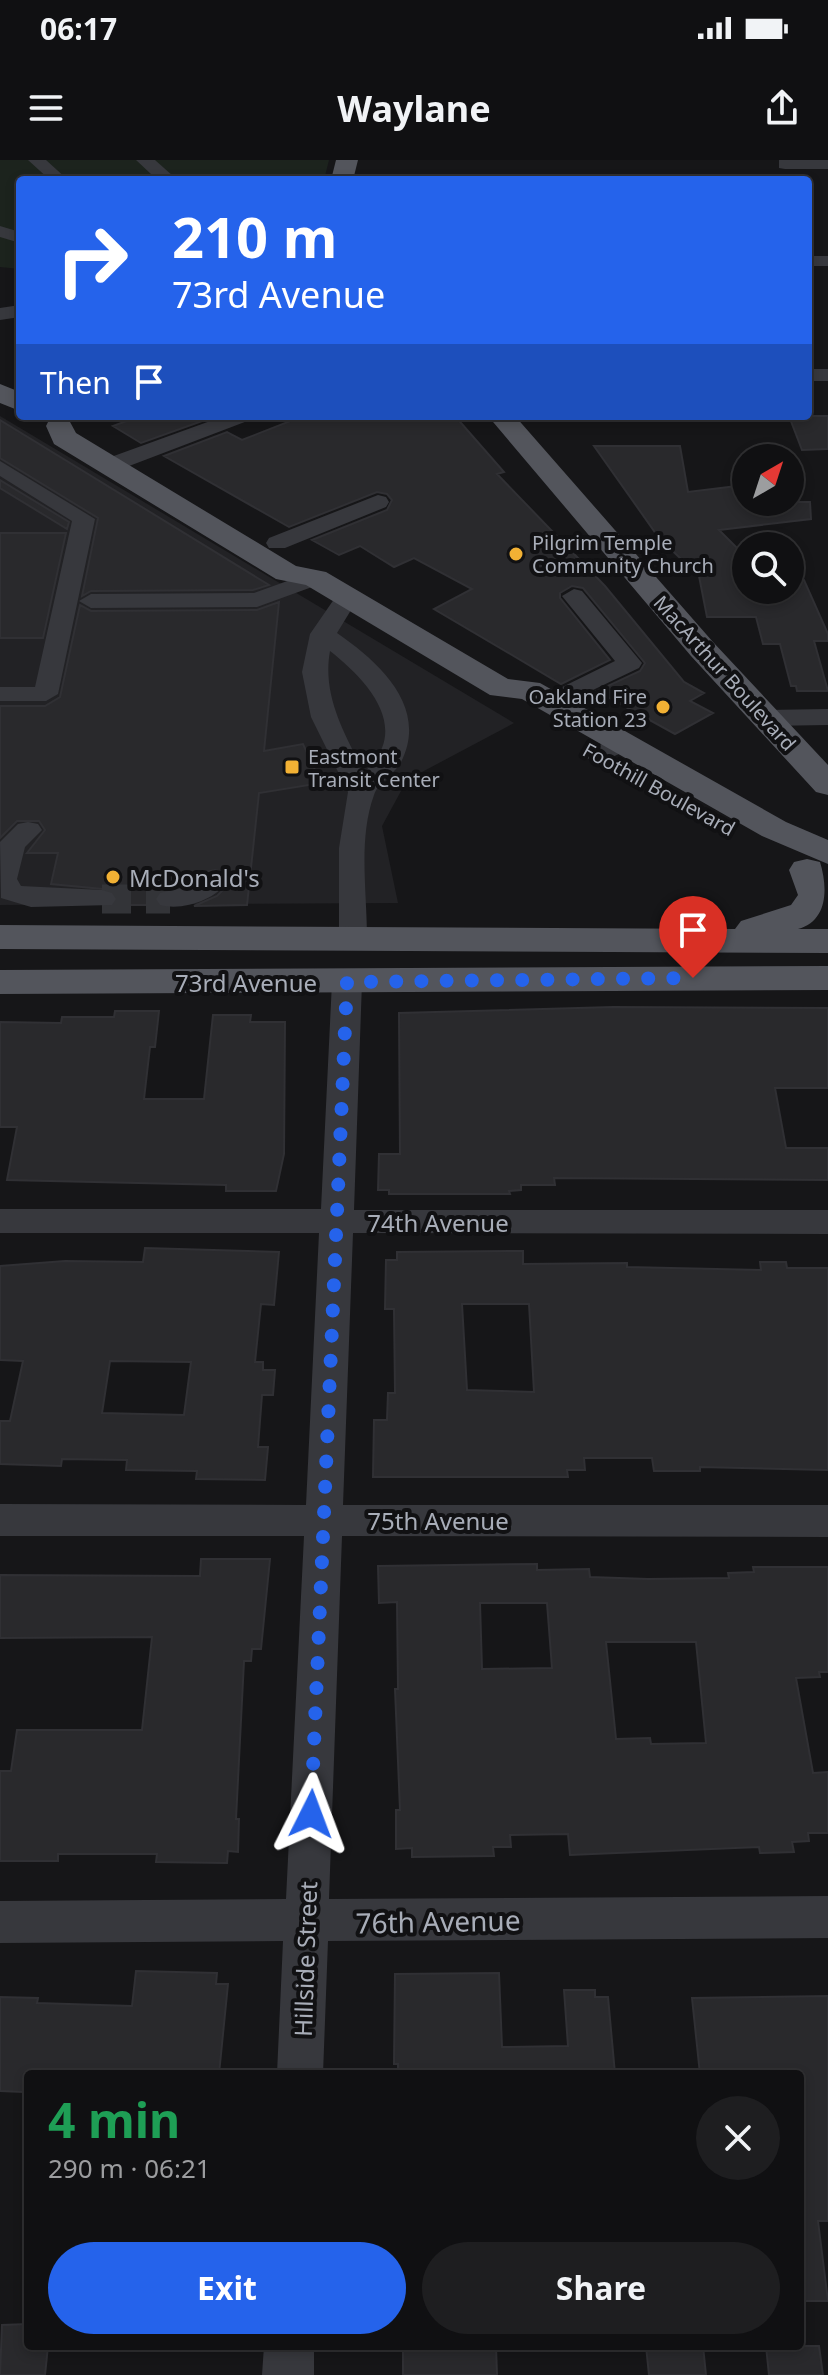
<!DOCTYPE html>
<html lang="en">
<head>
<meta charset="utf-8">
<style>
  body { margin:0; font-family:"Noto Sans",sans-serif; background:#1e1e20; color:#f1f3f6; height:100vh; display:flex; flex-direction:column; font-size:30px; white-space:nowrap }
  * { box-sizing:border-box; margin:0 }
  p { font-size:26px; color:#9c9d9f }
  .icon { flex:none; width:44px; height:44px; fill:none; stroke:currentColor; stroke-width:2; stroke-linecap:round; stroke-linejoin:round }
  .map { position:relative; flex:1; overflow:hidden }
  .side { position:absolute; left:24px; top:1910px; width:780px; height:280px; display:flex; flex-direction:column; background:#101012; border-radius:8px; box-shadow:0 4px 12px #0003,0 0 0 2px #303032 }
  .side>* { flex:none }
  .banner { position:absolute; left:16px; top:16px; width:796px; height:244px; border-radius:8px; box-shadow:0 4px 12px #0003,0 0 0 2px #303032; background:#2563eb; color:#fff; overflow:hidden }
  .needle { width:52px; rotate:39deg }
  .buttons { position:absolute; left:732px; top:284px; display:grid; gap:16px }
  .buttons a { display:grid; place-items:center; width:72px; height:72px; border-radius:50%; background:#101012; box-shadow:0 4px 12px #0003,0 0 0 2px #303032; font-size:40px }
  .pin { position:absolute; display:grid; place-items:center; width:68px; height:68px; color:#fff; margin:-82px -34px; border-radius:50% 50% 50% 0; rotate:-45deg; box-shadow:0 0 8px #0007 }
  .pin .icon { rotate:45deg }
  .me { position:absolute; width:88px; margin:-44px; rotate:3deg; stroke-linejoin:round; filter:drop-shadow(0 0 6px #0008) }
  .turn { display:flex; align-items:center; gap:28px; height:168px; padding:0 24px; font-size:36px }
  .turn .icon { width:104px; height:104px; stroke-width:2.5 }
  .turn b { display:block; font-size:56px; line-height:68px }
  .then { display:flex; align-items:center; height:76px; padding:0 24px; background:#0003; gap:16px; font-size:30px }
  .round { display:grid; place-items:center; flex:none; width:84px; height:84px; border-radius:42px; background:#1e1e20 }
  .headline { display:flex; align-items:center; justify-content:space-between; height:136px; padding:0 24px }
  h1 { font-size:48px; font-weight:700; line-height:60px; color:#1e9e55 }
  .button { display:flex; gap:16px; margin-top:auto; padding:16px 24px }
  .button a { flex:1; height:92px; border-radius:48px; background:#2563eb; color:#fff; font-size:32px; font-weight:700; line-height:92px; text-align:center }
  .button a+a { background:#1e1e20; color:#f1f3f6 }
  .status { display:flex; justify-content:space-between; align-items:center; height:56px; padding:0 40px; background:#101012; direction:ltr }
  .status svg { height:22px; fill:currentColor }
  header { display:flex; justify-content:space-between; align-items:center; height:104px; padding:0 24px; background:#101012; font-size:36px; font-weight:700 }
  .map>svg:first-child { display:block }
  .built { fill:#222225 }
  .green { fill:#1c231d }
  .building { fill:#29292c; stroke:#303034; stroke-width:2; fill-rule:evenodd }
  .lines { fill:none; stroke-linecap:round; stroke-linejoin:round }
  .minor-tunnel { stroke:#333438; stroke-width:29; stroke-dasharray:29 15; stroke-linecap:butt }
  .minor { fill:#37383d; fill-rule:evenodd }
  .major { fill:#53555c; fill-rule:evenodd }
  .route { stroke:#2563eb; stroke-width:14; stroke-dasharray:0 25.2 }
  .poi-dot { fill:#f2b134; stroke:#111113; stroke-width:3 }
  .labels { text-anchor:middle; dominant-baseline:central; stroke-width:8; stroke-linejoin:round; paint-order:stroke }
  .far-poi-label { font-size:20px; fill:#a8adb8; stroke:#111113; text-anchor:start }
  .far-street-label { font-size:20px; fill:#a8adb8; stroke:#111113 }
  .poi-label { font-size:24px; fill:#a8adb8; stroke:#111113; text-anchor:start }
  .street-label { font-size:24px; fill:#a8adb8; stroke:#111113 }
  .near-street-label { font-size:28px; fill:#a8adb8; stroke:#111113 }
</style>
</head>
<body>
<div class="status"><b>06:17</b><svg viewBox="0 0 49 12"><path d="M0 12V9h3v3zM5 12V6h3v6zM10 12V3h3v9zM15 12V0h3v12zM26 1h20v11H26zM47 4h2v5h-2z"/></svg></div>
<header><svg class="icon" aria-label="menu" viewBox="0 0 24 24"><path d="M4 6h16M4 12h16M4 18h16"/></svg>Waylane<svg class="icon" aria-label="share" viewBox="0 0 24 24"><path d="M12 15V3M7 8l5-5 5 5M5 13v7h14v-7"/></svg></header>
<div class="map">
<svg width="828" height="2215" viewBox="0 0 828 2215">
  <rect width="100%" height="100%" fill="#161618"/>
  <path class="built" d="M0 256 514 563 407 620 382 666 398 743 0 745Z"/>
  <path class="green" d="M0 0H329L324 20H20V109L0 107Z"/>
  <path class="building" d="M140 256H198L205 260 141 283 113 266Z
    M303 256H455L504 312 497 314 605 426 684 522 704 533 690 541 713 553 675 574 597 531 640 511 645 503 583 428 572 426 560 433V438L610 500 561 524 434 449 472 429 414 398 394 407 360 386 339 395 312 380 387 350 392 340 387 334 377 332 289 367 164 296 227 272 242 280Z
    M789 256H828V289L802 290Z
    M0 260 269 425 253 430 91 431 82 436 98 358 0 298Z
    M594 286H680L688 332 746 325V342H810L811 359 719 370 746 397V430H790V420H804L828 474V481H814L828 531H797L796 526H791L780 484H763L756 457H707L699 416 659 378Z
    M0 320 69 362 67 369 0 328Z
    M0 373H66L43 478H0Z
    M279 442 264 591 303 584 321 623 259 633 247 745 194 746 217 736 230 723 226 713 215 710 202 713 192 722 159 730 154 737 156 745H116L118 737 113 730 51 724 58 693H27L45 670 39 661H17L0 678V546H45L60 537 80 445 91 451 257 450Z
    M613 847 828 848V928H775L786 988H828V1020L554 1018 555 1025H521V1030L509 1031 510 1034H389V1030H378L379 994H400L399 853Z
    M115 851H159L155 887H150L144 939H204L213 855H251L250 862H285L284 994 276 1031H226V1025L7 1020 17 967H0V862L61 863 62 857H114Z
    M145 1088 279 1092 274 1145 261 1144 255 1202H263V1210H275L273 1235H262L258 1287H268L265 1320 196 1319 197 1311 126 1310 127 1300 62 1299 61 1306 0 1304V1261H10L23 1201 0 1200V1106L65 1101 143 1102ZM110 1201 191 1202 184 1255 102 1253Z
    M523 1091V1104L627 1103V1107L761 1110 760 1102H786L787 1108H828V1310L700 1307V1311H654L652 1298H584L585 1310H567L568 1317H373L374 1260H387L388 1233H395L394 1149H385L386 1100H397V1092ZM462 1144H529L534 1232 467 1230Z
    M201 1399H270L261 1489H252L251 1501H244L236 1659H239L238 1692 228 1691 227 1703 156 1702 157 1694H58V1701H0V1611H11L17 1570H142L152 1477 0 1478V1415L200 1416Z
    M537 1404V1410L589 1409 590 1417 648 1419 729 1418 728 1413 754 1412 753 1407H828V1512H819L820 1517 796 1518 813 1613 828 1612V1673H808L809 1681 792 1682 794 1692 760 1693 759 1687 570 1695 568 1674 510 1675 511 1687H493L494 1696 412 1697V1688L396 1689V1650H400L395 1529H398L397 1442 379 1443 378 1406ZM480 1443H547L552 1508 482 1509ZM606 1482H696L706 1583 651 1584 650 1578 616 1579Z
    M136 1811 217 1813 216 1824H228L219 1914H26L23 1932 0 1931V1837L38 1838 37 1843 132 1846Z
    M499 1813 502 1887 568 1886 564 1830H595V1837H608L615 1914H398V1904H394L395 1814Z
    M828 1836V2061H818L828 2141H800V1914H700L692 1838Z
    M28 2164V2186H48L45 2215H0L2 2165Z
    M403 2186H496L497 2215H403Z
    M646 2186H703L706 2215H649Z
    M766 2186H819L823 2215H769Z"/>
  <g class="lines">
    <path class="minor-tunnel" d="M102 739H170"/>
    <path class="minor" d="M28 0H46L68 20H50Z
      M136 0H155L173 16 169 20H138L151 14Z
      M779 0H828V9H785L779 8Z
      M0 66 20 72V83L0 77Z
      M808 96H828V106H808Z
      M20 145V157L0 160V148Z
      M808 209H828V221H808Z
      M224 256H253L250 260 116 311H100L97 306 100 301Z
      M0 301 95 359 58 534 46 541H0V527H35L72 361 0 316Z
      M378 335 386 337 389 342 386 347 285 388H269L266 383 269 378Z
      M315 411 327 418 323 423 257 447 91 448 79 441 91 434 254 433Z
      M574 429 582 431 642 503 639 508 551 550 538 542 542 537 615 501 562 436Z
      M347 430 359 437 337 473C379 502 429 547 401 602 394 615 378 622 374 635 358 679 367 732 367 777L363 783H343L339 777V688L348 632 311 557 302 512 310 474 339 432ZM330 491C367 520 413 569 364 612 344 573 322 535 330 491Z
      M828 549V565L766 566 753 558 766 550Z
      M623 575 632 578 636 583 632 588 597 604 584 596 588 590Z
      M28 662 38 664 42 670 25 687 17 719 21 726 102 730 112 733 116 739 112 745 31 747 1 738 0 682 18 664Z
      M214 713 224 715 228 721C215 740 183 751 160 745L156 739 160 733 194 725 204 715Z
      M347 813 357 815 362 822 354 1050H828V1074L353 1073 343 1345H828V1377L342 1376 329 1739 828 1736V1778L328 1781 323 1914H277L283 1781 0 1783V1741L286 1739 304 1376H0V1344L306 1345 319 1073H0V1049H321L332 822 337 815Z
      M264 2186H314V2215H262Z"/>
    <path class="major" d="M336 0H358L353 20H331Z
      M0 224 20 232V251L0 243Z
      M488 256H515L713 482 828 605V635L816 632 691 496Z
      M59 258 69 260 76 273 296 406 326 412 508 519 540 523 786 662 828 680V704L762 676 522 539 490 535 306 425 276 419 54 284 46 266 49 260Z
      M807 699 820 702C828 728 828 761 798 769H828V793L0 789V765L735 769 741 761 791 745 798 735 789 710 794 702Z
      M828 806V830L0 834V810Z"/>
  </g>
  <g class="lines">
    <path class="route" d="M311 1654 347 822 693 818"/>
  </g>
  <g class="poi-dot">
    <circle cx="516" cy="394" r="8"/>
    <circle cx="663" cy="547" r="8"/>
    <rect x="284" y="599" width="16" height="16" rx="4"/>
    <circle cx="113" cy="717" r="8"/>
  </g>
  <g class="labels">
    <g class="far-poi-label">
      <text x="532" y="382">Pilgrim Temple<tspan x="532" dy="23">Community Church</tspan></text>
      <text x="647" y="536" text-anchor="end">Oakland Fire<tspan x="647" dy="23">Station 23</tspan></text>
      <text x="308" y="596">Eastmont<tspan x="308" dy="23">Transit Center</tspan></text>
    </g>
    <g class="far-street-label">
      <text transform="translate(725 513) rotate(48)">MacArthur Boulevard</text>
      <text transform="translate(659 629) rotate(29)">Foothill Boulevard</text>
    </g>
    <g class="poi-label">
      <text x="129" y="717">McDonald's</text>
    </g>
    <g class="street-label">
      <text x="246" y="822">73rd Avenue</text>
      <text x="438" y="1062">74th Avenue</text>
      <text x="438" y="1360">75th Avenue</text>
      <text transform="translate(305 1799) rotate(-88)">Hillside Street</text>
    </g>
    <g class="near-street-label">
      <text transform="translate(438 1761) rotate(-1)">76th Avenue</text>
    </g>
  </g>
</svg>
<div class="buttons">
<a><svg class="needle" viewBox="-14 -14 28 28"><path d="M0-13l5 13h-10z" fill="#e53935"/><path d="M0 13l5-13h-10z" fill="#9c9d9f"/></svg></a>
<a><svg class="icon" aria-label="search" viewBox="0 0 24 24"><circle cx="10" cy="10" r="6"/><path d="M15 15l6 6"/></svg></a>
</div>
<div class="pin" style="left:693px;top:818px;background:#d93025"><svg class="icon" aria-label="arrive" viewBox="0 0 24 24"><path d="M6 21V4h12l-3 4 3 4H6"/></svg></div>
<svg class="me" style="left:311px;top:1654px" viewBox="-20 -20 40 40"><path d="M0-17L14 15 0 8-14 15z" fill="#2563eb" stroke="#fff" stroke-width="4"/></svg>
<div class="banner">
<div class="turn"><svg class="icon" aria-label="right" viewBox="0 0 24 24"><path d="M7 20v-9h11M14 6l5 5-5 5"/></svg><div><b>210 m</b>73rd Avenue</div></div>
<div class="then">Then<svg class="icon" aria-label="arrive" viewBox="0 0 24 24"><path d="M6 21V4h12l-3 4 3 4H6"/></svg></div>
</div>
<section class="side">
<div class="headline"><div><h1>4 min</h1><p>290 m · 06:21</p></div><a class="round"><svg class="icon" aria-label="close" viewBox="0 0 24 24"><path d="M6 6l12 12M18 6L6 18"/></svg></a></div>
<div class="button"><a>Exit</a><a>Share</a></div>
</section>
</div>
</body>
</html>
